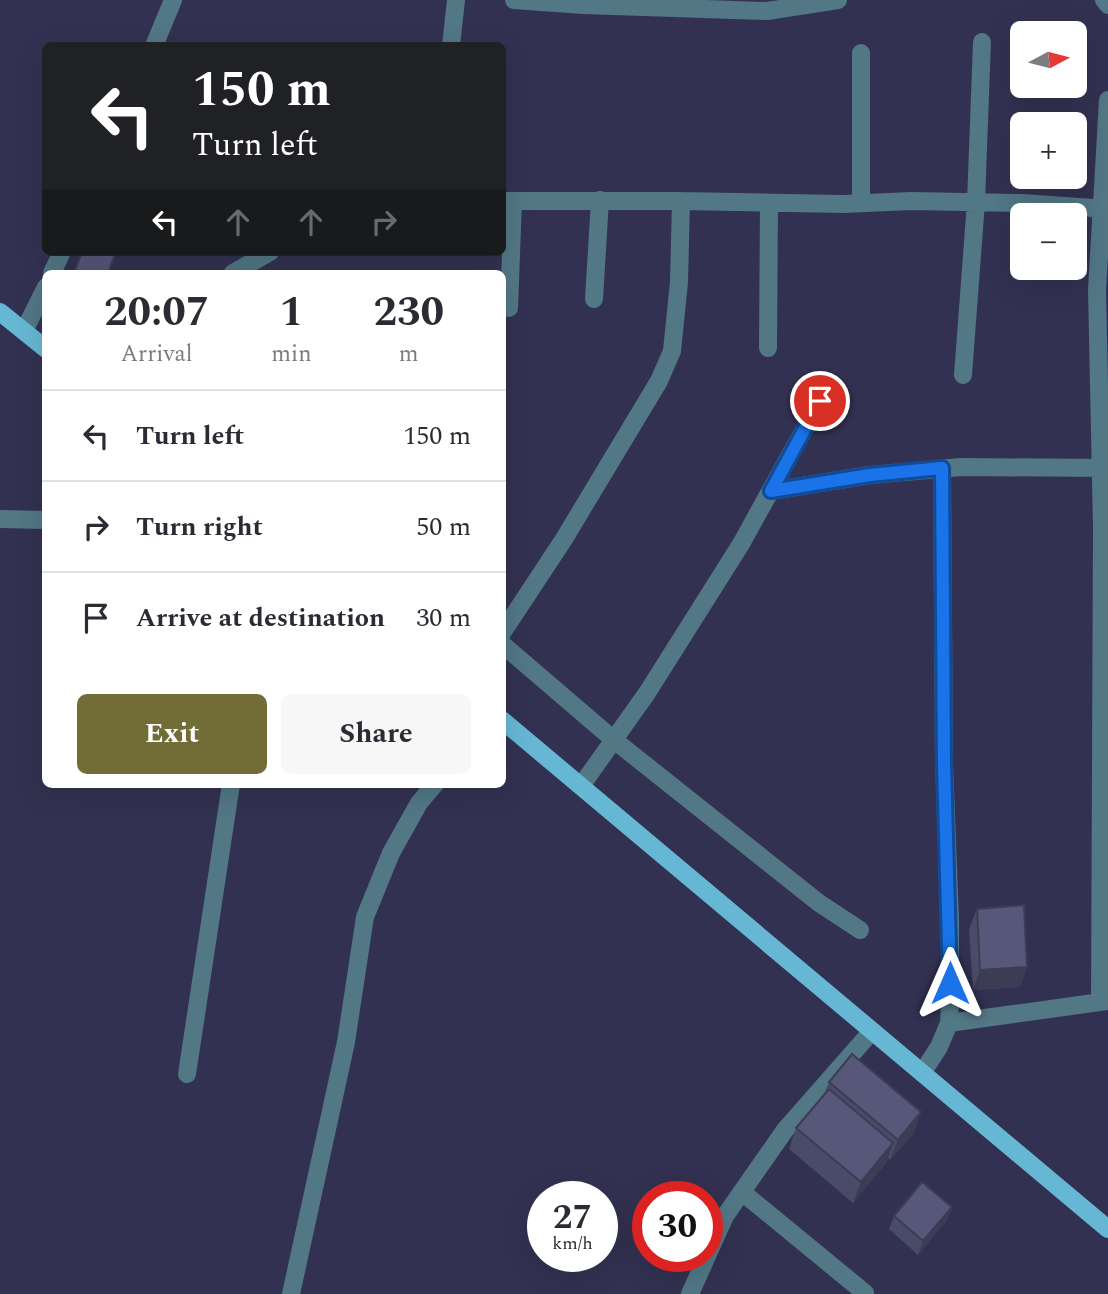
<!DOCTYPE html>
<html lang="en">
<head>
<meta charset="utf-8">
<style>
  body { margin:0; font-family:Spectral,serif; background:#f7f7f7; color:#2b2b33; height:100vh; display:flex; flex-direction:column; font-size:26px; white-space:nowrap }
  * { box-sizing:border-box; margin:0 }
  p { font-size:23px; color:#7c7c81 }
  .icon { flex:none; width:38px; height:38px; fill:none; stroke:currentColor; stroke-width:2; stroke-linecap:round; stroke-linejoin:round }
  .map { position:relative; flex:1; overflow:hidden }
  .panel { position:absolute; left:42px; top:270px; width:464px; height:518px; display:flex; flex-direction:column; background:#fff; border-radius:10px; box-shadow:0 7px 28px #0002 }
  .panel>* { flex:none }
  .hud { position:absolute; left:42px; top:42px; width:464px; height:214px; border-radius:10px; box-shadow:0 7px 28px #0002; background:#202124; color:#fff; overflow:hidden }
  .needle { width:46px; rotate:83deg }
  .tools { position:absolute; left:1010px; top:21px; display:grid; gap:14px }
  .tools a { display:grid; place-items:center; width:77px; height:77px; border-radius:10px; background:#fff; box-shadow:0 7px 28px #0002; font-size:35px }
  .speed { position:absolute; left:527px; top:1181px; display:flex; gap:14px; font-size:35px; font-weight:700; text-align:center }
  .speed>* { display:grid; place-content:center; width:91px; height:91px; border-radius:50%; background:#fff; box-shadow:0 7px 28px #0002; line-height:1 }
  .speed small { font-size:18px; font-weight:400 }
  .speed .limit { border:10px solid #d22; background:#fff; color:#111 }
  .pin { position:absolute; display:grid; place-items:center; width:60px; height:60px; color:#fff; margin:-30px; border:4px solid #fff; border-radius:50%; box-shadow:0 2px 7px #0007 }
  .me { position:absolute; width:77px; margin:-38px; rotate:0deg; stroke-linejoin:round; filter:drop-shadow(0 0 5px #0008) }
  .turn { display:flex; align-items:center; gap:24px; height:147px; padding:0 35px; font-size:32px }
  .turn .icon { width:91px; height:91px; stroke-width:2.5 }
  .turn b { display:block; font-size:49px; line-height:60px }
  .lanes { display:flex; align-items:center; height:66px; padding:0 35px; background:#0003; justify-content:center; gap:35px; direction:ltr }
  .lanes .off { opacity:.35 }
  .eta { display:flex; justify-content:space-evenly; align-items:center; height:119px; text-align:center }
  .eta b { font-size:42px; font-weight:700; line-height:49px }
  .primary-button { display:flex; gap:14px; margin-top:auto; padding:14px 35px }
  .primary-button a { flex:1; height:80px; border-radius:10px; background:#726c37; color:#fff; font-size:28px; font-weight:700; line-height:80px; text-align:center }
  .primary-button a+a { background:#f7f7f7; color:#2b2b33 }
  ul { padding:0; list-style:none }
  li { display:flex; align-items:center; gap:21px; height:91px; padding:0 35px; border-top:2px solid #e1e1e2 }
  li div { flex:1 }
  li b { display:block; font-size:26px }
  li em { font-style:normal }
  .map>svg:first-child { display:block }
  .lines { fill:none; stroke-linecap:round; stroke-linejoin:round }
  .minor { stroke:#527785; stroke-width:18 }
  .major { stroke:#66b7d4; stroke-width:18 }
  .wall { fill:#4a4b68 }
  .shaded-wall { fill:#3c3d55 }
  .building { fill:#565779; stroke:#3c3d55; stroke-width:2 }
  .route-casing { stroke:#114b97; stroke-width:18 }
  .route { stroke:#1a73e8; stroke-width:12 }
</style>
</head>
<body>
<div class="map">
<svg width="1108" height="1294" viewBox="0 0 1108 1294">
  <rect width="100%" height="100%" fill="#323151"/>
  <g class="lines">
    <path class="minor" d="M514 0 583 5 767 11 838 0
      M1104 0 1108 5
      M154 46 173 0
      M451 46 456 0
      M502 201H681L843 204 912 201 1022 203 1108 209
      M861 203V53
      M52 273 62 252
      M233 273 270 252
      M594 299 600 200
      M509 308 513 201
      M24 331 46 287
      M768 348 769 203
      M963 375 976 202 982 42
      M771 491 870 475 961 467 1108 468
      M0 519 46 520
      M502 633 564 539 659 381 672 351 679 282 681 201
      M502 644 614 740 819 903 860 930
      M581 786 647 693 741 544 820 401
      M1100 1002 1102 527 1097 290 1108 100
      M949 1023 1108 1001
      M922 1073 939 1047 949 1023 950 1004V920L944 764 942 468
      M187 1074 231 784
      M742 1192 865 1293
      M707 1256 725 1216 785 1130 872 1031
      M291 1294 346 1042 365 917 391 853 419 803 435 784
      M690 1294 707 1256"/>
    <path class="major" d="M0 312 46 349
      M502 720 1108 1229"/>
  </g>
  <path class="wall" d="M977 909 1027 967 1020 987 973 990 969 929Z
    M829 1082 914 1133 890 1160 888 1158 886 1163 853 1203 789 1149 796 1128 824 1095Z
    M952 1207 947 1220 918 1255 889 1229 894 1216Z"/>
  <path class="shaded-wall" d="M1027 967 1020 987 973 990 980 970Z
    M921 1112 914 1133 890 1160 898 1140Z
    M893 1143 886 1163 853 1203 861 1182Z
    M952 1207 947 1220 918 1255 923 1241Z"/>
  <path class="building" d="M82 252H116L108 273H74Z
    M1024 905 1027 967 980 970 977 909Z
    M852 1054 921 1112 898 1140 829 1082Z
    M829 1089 893 1143 861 1182 796 1128Z
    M922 1182 952 1207 923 1241 894 1216Z"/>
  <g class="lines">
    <g class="route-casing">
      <path id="route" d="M820 401 771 491 870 475 942 468 944 764 950 983"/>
    </g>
    <use href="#route" class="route"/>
  </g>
</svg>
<div class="tools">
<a><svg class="needle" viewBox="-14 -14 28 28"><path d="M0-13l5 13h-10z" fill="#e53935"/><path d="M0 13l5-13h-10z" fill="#7c7c81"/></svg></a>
<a>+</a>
<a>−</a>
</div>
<div class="speed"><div>27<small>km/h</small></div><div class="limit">30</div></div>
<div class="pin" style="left:820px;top:401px;background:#d93025"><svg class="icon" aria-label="arrive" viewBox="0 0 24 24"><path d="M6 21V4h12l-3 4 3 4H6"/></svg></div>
<svg class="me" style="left:950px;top:983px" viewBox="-20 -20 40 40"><path d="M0-17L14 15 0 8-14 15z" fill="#1a73e8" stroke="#fff" stroke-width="4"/></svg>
<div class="hud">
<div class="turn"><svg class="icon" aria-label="left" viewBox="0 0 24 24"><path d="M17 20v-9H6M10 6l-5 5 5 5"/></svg><div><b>150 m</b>Turn left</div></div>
<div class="lanes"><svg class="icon" aria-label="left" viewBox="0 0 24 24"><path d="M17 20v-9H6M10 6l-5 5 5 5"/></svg><svg class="icon off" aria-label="ahead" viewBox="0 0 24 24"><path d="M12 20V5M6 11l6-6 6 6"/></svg><svg class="icon off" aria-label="ahead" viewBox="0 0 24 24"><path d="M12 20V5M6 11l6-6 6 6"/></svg><svg class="icon off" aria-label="right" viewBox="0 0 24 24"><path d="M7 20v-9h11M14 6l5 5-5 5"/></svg></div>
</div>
<section class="panel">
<div class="eta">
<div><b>20:07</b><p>Arrival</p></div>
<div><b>1</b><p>min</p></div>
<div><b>230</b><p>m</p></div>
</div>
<ul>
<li><svg class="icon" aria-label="left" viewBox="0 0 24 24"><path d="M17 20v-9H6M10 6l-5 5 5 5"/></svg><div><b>Turn left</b></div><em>150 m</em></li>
<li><svg class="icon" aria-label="right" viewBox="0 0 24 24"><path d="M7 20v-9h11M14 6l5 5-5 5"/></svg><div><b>Turn right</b></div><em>50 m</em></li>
<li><svg class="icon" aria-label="arrive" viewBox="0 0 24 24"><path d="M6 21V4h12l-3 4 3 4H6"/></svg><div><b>Arrive at destination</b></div><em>30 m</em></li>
</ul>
<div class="primary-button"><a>Exit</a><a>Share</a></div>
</section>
</div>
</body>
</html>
